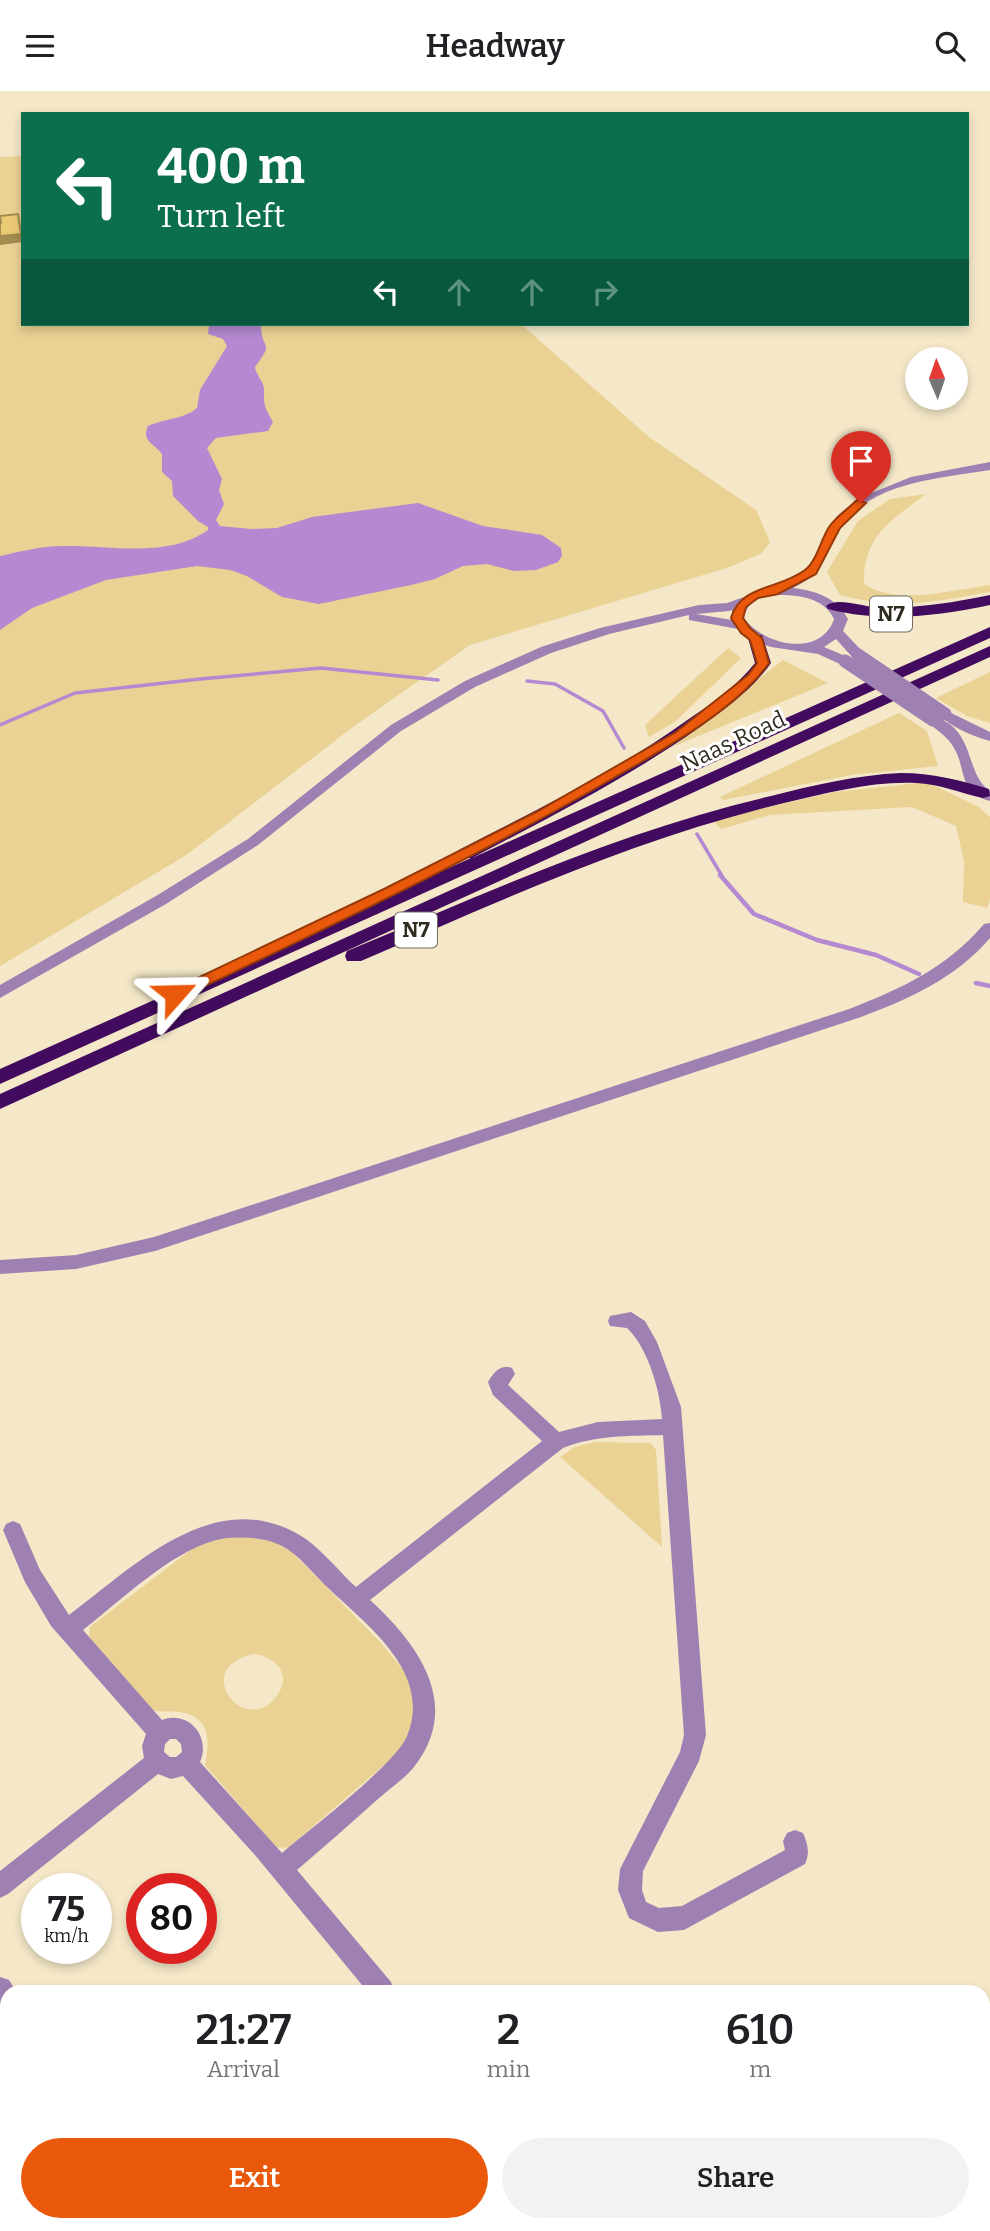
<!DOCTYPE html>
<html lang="en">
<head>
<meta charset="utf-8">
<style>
  body { margin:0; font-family:Bitter,serif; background:#f2f2f2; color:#202124; height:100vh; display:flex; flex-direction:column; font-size:26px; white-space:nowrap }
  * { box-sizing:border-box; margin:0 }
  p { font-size:23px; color:#757577 }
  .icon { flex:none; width:38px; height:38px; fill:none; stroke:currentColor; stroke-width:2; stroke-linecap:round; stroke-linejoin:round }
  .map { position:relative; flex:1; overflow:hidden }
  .panel { position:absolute; left:0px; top:1894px; width:990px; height:247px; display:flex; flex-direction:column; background:#fff; border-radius:21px 21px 0 0; box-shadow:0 4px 10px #0003 }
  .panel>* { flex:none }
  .hud { position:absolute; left:21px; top:21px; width:948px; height:214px; border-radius:0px; box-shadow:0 4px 10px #0003; background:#0b6e4f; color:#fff; overflow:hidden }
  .needle { width:46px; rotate:358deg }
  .fabs { position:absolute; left:905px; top:256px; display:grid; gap:14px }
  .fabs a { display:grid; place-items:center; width:63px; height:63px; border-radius:50%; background:#fff; box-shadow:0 4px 10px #0003; font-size:35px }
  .speed { position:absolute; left:21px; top:1782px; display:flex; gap:14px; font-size:35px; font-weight:700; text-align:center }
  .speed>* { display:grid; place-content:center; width:91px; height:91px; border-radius:50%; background:#fff; box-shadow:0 4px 10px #0003; line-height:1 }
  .speed small { font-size:18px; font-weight:400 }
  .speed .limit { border:10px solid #d22; background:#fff; color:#111 }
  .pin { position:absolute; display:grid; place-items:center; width:60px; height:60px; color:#fff; margin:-72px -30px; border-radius:50% 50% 50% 0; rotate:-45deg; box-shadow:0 0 7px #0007 }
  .pin .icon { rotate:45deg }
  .me { position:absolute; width:77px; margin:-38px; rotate:65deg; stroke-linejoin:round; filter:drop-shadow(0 0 5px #0008) }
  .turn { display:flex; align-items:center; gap:24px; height:147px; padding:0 21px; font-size:32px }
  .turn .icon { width:91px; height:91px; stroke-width:2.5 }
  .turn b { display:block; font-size:49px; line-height:60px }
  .lanes { display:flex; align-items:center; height:66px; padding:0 21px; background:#0003; justify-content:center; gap:35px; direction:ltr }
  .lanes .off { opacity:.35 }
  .eta { display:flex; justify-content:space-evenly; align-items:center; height:119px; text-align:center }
  .eta b { font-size:42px; font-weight:600; line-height:49px }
  .primary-button { display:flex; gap:14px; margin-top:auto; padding:14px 21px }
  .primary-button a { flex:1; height:80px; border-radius:42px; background:#ea580c; color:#fff; font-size:28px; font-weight:600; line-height:80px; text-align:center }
  .primary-button a+a { background:#f2f2f2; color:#202124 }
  header { display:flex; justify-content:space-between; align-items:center; height:91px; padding:0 21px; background:#fff; font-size:32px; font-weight:600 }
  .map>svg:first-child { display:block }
  .green { fill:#ead294; fill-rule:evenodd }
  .water { fill:#b489d1 }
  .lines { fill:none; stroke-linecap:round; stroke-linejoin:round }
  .stream-far1 { stroke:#b489d1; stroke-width:3.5 }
  .stream { stroke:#b489d1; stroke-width:4.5 }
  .minor { fill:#9e81b2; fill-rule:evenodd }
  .highway { fill:#430b5f; fill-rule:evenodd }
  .minor-bridge { stroke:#9e81b2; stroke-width:13 }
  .shaded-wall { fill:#a48d51 }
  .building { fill:#ebca74; stroke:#a48d51; stroke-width:2 }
  .route { fill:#ea580c; stroke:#983908; stroke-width:2 }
  .labels { text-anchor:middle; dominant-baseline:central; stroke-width:6; stroke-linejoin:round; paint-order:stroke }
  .shield { fill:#fff; stroke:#6f6b63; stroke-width:2 }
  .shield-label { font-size:21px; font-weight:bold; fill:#312c20 }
  .street-label { font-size:23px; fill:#312c20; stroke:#fff }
</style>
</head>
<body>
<header><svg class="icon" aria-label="menu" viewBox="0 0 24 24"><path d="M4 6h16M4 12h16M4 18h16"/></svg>Headway<svg class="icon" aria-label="search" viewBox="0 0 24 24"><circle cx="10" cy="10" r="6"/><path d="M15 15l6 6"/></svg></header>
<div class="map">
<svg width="990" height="2140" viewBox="0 0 990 2140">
  <rect width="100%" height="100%" fill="#f4e8c8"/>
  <path class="green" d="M23 65V233H521L649 346 756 419 770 451 762 462 730 476 470 554 357 633 185 765 0 875V66Z
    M926 403C891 430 863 444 864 493 897 515 952 499 990 494V501C933 511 897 519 840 504L827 481 858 430 890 408Z
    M728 557 741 567 676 630 649 646 645 634Z
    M783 569 828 592 674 655Z
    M990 581V632L967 625 936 607Z
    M899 622 927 640 938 675 852 684 723 709 720 706Z
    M927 691 979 716 990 726V808L987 817 963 811 964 770 956 735 912 716 770 724 721 738 712 729 835 701Z
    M594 1351 651 1352 656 1359 662 1456 560 1366 575 1356Z
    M243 1445 275 1451 292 1461 382 1553 412 1590 414 1627 406 1649 391 1668 288 1757 276 1756 205 1674C209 1652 212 1630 185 1622 174 1619 163 1622 151 1619L89 1547 90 1536 192 1458 216 1447ZM253 1563C274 1565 292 1582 278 1603 248 1650 188 1578 253 1563Z
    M7 2120V2133H134L138 2140H0V2126Z"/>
  <path class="water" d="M209 233H261C261 261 276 248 255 276 256 284 264 291 264 298 264 316 264 314 273 331L268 340 216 347 207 357 222 388 219 399 224 413 216 429 220 435 251 438 277 437 312 426 418 412 483 435 542 444 561 457 562 465 558 471 536 479 514 480 487 473 463 475 435 488 411 494 319 513 282 506 247 485 230 479 197 475 106 489 32 517 0 539V465C22 460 42 455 64 455 110 454 167 468 208 439V436L198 430 173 405 172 390 162 381V363C154 352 141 351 148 335 163 328 184 328 197 317L200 299 227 255 223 248 208 243Z"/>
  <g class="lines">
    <path class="stream-far1" d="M527 590 555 593 603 620 624 657
      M0 634 75 602 200 588 321 577 438 589
      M697 743 722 785"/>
    <path class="stream" d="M720 784 754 823 817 849 876 864 919 883
      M976 892 990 895"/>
    <path class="minor" d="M990 371V379C943 387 877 390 845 431 824 459 829 480 793 497 816 500 836 506 848 528L843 540 863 561V567H853L836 548 824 556 850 567V573H840L818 563 771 556 754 550 738 538 689 529V524L609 543 551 562 475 596 401 640 258 754 166 813 0 907V894L156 805 248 748 391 634 465 590 541 556 600 537 699 514 727 512 770 497 808 477 837 425 859 407 911 386ZM785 504C805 505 825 509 834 528 821 567 764 555 744 527 748 506 767 504 785 504ZM732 519V529L696 523 729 520Z
      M945 619 990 641V650C972 645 951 636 938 623Z
      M933 625C977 638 964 683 990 700V710C958 702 967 679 954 657 948 645 935 639 926 629Z
      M990 832V847C956 887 909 908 861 926L155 1160 76 1178 0 1183V1169L76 1164 154 1146 849 918C901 898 948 876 984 833Z
      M631 1221 645 1230 657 1251 681 1316 706 1644 699 1670 643 1780 642 1799 646 1811 659 1817 682 1815 785 1759 783 1750 787 1742 795 1739 803 1742C808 1753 810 1762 805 1773L684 1839 658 1841 629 1827 618 1799 620 1778 680 1661 684 1644 663 1344C629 1345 595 1344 563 1357L370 1509C418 1553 463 1614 414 1676 404 1688 389 1698 378 1708 351 1732 324 1756 297 1779L391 1891 394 1900H367L255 1764 183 1685 171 1688 158 1683 8 1803 0 1807V1780L144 1667 142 1655 146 1643 51 1535 25 1491 3 1439 6 1433 13 1430 20 1433 40 1479 69 1524C132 1477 211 1396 296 1442 319 1454 337 1479 356 1496L542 1350 493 1304 488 1291C494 1281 500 1273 512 1277L515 1283 508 1294 559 1341 598 1331 662 1328C660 1299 648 1257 627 1237L610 1235 608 1230 610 1225ZM227 1447C244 1446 264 1446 280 1454 299 1463 312 1482 327 1496 368 1535 433 1582 407 1645 396 1673 310 1738 282 1762L200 1671C211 1646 189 1619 162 1629L83 1539C121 1510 178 1453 227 1447ZM170 1648H176L181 1653 182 1661 176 1666H170L164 1661 165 1653Z
      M0 1886 9 1889 16 1900H7V1920L0 1917Z
      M7 1979V2008L0 2011V1982Z
      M146 2133H175L177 2139 149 2140Z
      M621 2133H648L645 2140H618Z"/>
    <path class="highway" d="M990 504V514C937 525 882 532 828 518L826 515C836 506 861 515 874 516 913 518 952 512 990 504Z
      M990 536V547L0 993V978L471 767H459L456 763 459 759C536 719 615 681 686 630 711 613 736 596 755 572L748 547 750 544H762L771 572C752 599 726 617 700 636 628 687 550 726 472 767Z
      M990 555V566L0 1018V1003Z
      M901 682C932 682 960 689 989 698L990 705 983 707C960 702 939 693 916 692 872 690 827 702 784 712 637 747 499 810 361 870H347L345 865 347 860C486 802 623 739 771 705 814 694 857 684 901 682Z"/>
    <path class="minor-bridge" d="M858 564 945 623
      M845 570 933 629"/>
  </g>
  <path class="shaded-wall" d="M21 143 23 151 0 154V145Z"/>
  <path class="building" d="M18 123 21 143 0 145V132H1L0 125Z"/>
  <path class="route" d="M857 409 866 412 840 437 816 483 778 503 758 507 746 516 743 527 750 537 762 547 769 572C735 620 662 659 612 688 472 769 326 837 180 907H170L167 903 170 900 384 798 538 720 676 641 748 584 757 572 750 549 741 542 731 527C741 493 779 499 805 479 817 470 821 448 829 436 836 426 848 418 857 409Z"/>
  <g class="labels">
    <g class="shield">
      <rect x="870" y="505.5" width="42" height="35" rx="5"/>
      <rect x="395" y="821.5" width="42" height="35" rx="5"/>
    </g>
    <g class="shield-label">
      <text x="891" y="523">N7</text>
      <text x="416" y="839">N7</text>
    </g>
    <g class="street-label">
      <text transform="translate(733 650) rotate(-25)">Naas Road</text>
    </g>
  </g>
</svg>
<div class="fabs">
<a><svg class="needle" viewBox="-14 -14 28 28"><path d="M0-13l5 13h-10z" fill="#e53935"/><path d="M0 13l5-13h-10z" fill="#757577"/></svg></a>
</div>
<div class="speed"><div>75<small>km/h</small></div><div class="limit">80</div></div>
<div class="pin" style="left:861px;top:412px;background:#d93025"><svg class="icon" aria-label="arrive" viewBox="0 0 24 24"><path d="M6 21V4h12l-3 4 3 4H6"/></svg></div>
<svg class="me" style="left:175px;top:903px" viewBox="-20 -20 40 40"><path d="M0-17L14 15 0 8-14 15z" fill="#ea580c" stroke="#fff" stroke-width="4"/></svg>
<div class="hud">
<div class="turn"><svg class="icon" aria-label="left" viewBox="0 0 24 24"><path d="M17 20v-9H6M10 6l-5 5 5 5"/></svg><div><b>400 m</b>Turn left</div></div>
<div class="lanes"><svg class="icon" aria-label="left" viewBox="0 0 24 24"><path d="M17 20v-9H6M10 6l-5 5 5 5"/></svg><svg class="icon off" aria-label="ahead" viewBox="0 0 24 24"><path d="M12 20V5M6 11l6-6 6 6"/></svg><svg class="icon off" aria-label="ahead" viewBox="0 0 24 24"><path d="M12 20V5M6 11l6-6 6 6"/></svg><svg class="icon off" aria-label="right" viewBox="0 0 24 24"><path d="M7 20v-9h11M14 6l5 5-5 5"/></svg></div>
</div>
<section class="panel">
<div class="eta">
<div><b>21:27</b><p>Arrival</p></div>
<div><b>2</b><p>min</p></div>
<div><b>610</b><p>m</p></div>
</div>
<div class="primary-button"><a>Exit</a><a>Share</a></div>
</section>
</div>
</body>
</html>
